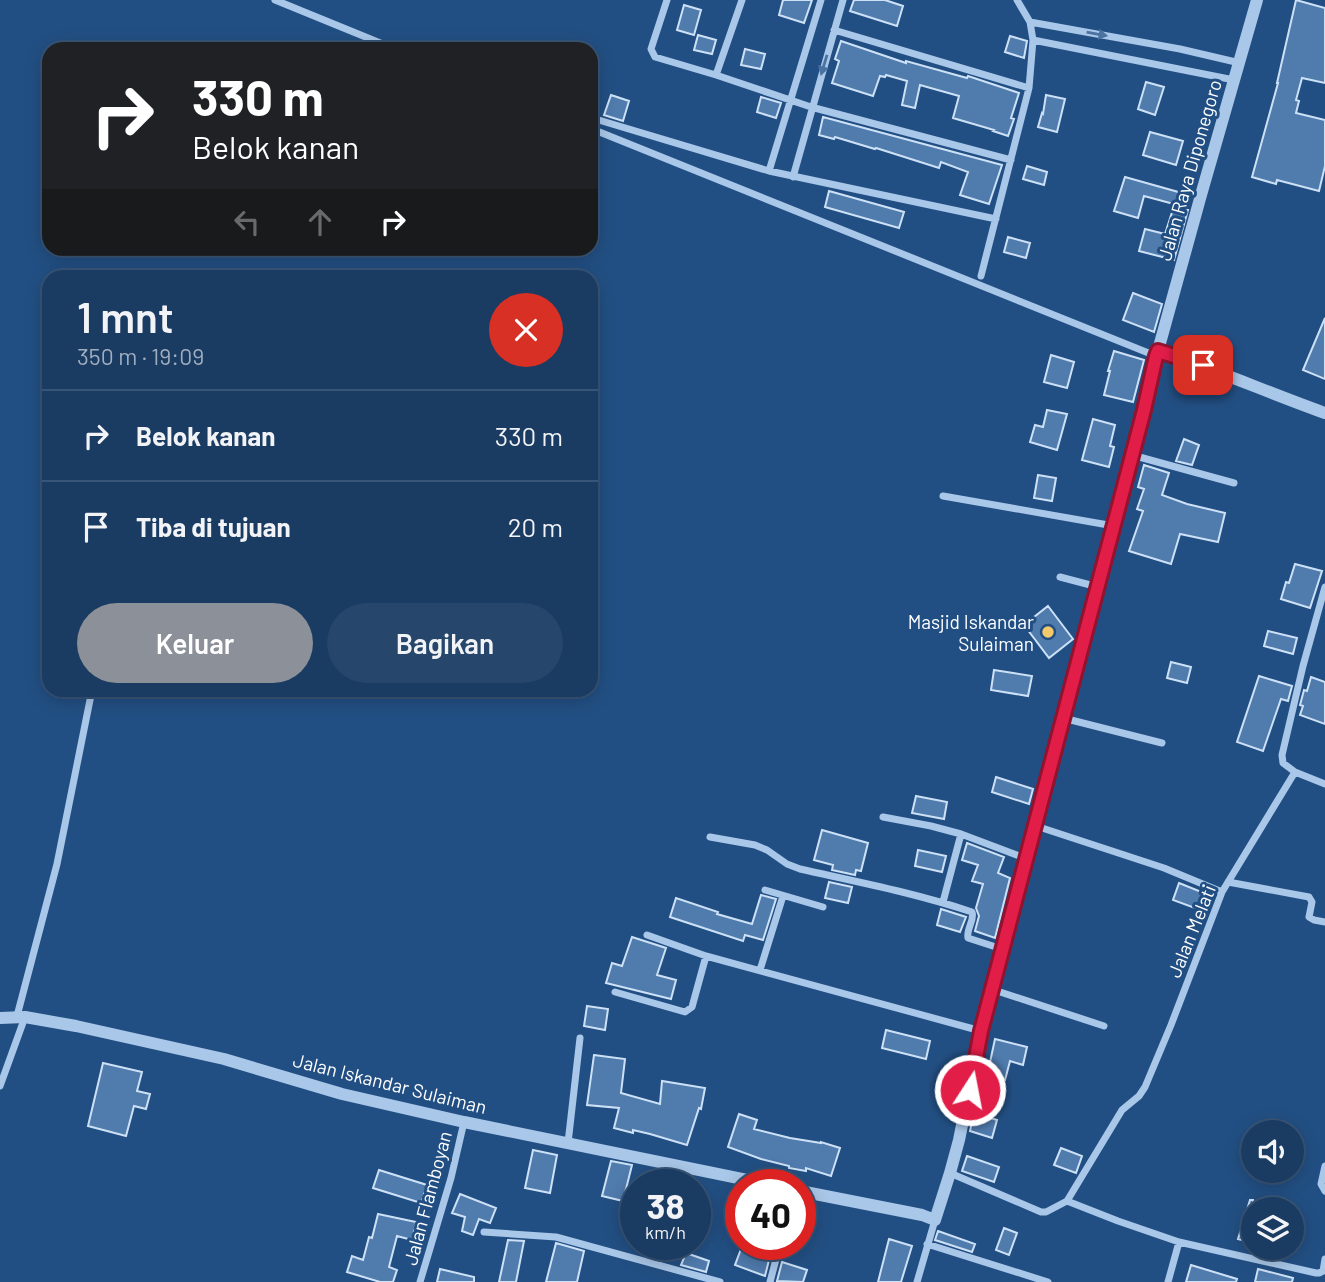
<!DOCTYPE html>
<html lang="id">
<head>
<meta charset="utf-8">
<style>
  body { margin:0; font-family:Barlow,sans-serif; background:#27466b; color:#f1f3f6; height:100vh; display:flex; flex-direction:column; font-size:26px; white-space:nowrap }
  * { box-sizing:border-box; margin:0 }
  p { font-size:23px; color:#9fadbe }
  .icon { flex:none; width:38px; height:38px; fill:none; stroke:currentColor; stroke-width:2; stroke-linecap:round; stroke-linejoin:round }
  .map { position:relative; flex:1; overflow:hidden }
  .sheet { position:absolute; left:42px; top:270px; width:556px; height:427px; display:flex; flex-direction:column; background:#1a3b62; border-radius:21px; box-shadow:0 4px 18px #0003,0 0 0 2px #385577 }
  .sheet>* { flex:none }
  .top-card { position:absolute; left:42px; top:42px; width:556px; height:214px; border-radius:21px; box-shadow:0 4px 18px #0003,0 0 0 2px #385577; background:#202124; color:#fff; overflow:hidden }
  .tools { position:absolute; left:1241px; top:1120px; display:grid; gap:14px }
  .tools a { display:grid; place-items:center; width:63px; height:63px; border-radius:50%; background:#1a3b62; box-shadow:0 4px 18px #0003,0 0 0 2px #385577; font-size:35px }
  .speed { position:absolute; left:620px; top:1169px; display:flex; gap:14px; font-size:35px; font-weight:700; text-align:center }
  .speed>* { display:grid; place-content:center; width:91px; height:91px; border-radius:50%; background:#1a3b62; box-shadow:0 4px 18px #0003,0 0 0 2px #385577; line-height:1 }
  .speed small { font-size:18px; font-weight:400 }
  .speed .limit { border:10px solid #d22; background:#fff; color:#111 }
  .pin { position:absolute; display:grid; place-items:center; width:60px; height:60px; color:#fff; margin:-30px; border-radius:14px; box-shadow:0 4px 10px #0006 }
  .me { position:absolute; width:77px; margin:-38px; rotate:11deg; stroke-linejoin:round; filter:drop-shadow(0 0 5px #0008) }
  .turn { display:flex; align-items:center; gap:24px; height:147px; padding:0 35px; font-size:32px }
  .turn .icon { width:91px; height:91px; stroke-width:2.5 }
  .turn b { display:block; font-size:49px; line-height:60px }
  .lanes { display:flex; align-items:center; height:66px; padding:0 35px; background:#0003; justify-content:center; gap:35px; direction:ltr }
  .lanes .off { opacity:.35 }
  .round { display:grid; place-items:center; flex:none; width:74px; height:74px; border-radius:37px; background:#27466b }
  .head { display:flex; align-items:center; justify-content:space-between; height:119px; padding:0 35px }
  h1 { font-size:42px; font-weight:600; line-height:52px }
  .cta { display:flex; gap:14px; margin-top:auto; padding:14px 35px }
  .cta a { flex:1; height:80px; border-radius:42px; background:#8c9099; color:#fff; font-size:28px; font-weight:600; line-height:80px; text-align:center }
  .cta a+a { background:#27466b; color:#f1f3f6 }
  ul { padding:0; list-style:none }
  li { display:flex; align-items:center; gap:21px; height:91px; padding:0 35px; border-top:2px solid #385577 }
  li div { flex:1 }
  li b { display:block; font-size:26px }
  li em { font-style:normal }
  .map>svg:first-child { display:block }
  .building { fill:#4f7bad; stroke:#cde1f6; stroke-width:2 }
  .lines { fill:none; stroke-linecap:round; stroke-linejoin:round }
  .minor { stroke:#a9c7e8; stroke-width:7 }
  .tertiary { stroke:#a9c7e8; stroke-width:12 }
  .oneway { fill:#4a73a1 }
  .route-casing { stroke:#92132f; stroke-width:18 }
  .route { stroke:#e11d48; stroke-width:12 }
  .poi-dot { fill:#f4c96b; stroke:#224f83; stroke-width:2.5 }
  .labels { text-anchor:middle; dominant-baseline:central; stroke-width:6; stroke-linejoin:round; paint-order:stroke }
  .street-label { font-size:19px; fill:#fff; stroke:#224f83 }
  .poi-label { font-size:19px; fill:#fff; stroke:#224f83; text-anchor:end }
</style>
</head>
<body>
<div class="map">
<svg width="1325" height="1282" viewBox="0 0 1325 1282">
  <rect width="100%" height="100%" fill="#224f83"/>
  <path class="building" d="M783 0H812L804 23 779 15Z
    M854 0H885L903 6 897 26 850 11Z
    M1296 0 1325 8V83L1302 78 1296 100 1299 101 1296 113 1325 120V166L1319 191 1277 180 1276 184 1252 177 1278 83H1277Z
    M684 5 701 10 694 35 677 30Z
    M698 35 716 40 712 54 694 50Z
    M1010 36 1027 41 1024 58 1005 52Z
    M841 41 906 63V61L967 78 968 76 1019 93 1011 118 1014 119 1008 136 993 131 994 130 953 118 959 96 920 85 915 108 902 105 907 81 886 75 885 77 880 76 873 96 832 83 839 61 835 59Z
    M745 49 765 54 761 69 741 65Z
    M1146 82 1164 87 1155 115 1138 109Z
    M611 95 629 101 623 121 604 115Z
    M1046 95 1065 99 1057 132 1038 127 1042 113 1043 114Z
    M761 97 781 103 776 118 757 112Z
    M823 117 1002 165 989 204 960 195 968 172 941 162 939 168 876 148 875 149 835 137 834 139 819 135Z
    M1150 132 1183 141 1176 165 1143 155Z
    M1027 166 1047 172 1044 185 1023 179Z
    M1125 177 1189 195 1185 207 1144 196 1138 218 1114 211Z
    M829 191 904 212 899 228 825 207Z
    M1174 206 1188 210 1174 260 1139 251 1145 229 1165 234Z
    M1008 237 1030 243 1026 258 1004 252Z
    M1133 293 1162 304 1154 332 1123 320Z
    M1325 318V379L1303 370Z
    M1114 351 1144 360 1133 402 1104 395 1110 371H1108Z
    M1051 355 1074 362 1067 388 1044 382Z
    M1047 410 1067 414 1057 450 1030 442 1035 425 1043 427Z
    M1093 419 1115 425 1110 446 1114 447 1109 467 1082 460Z
    M1184 439 1199 445 1192 465 1176 461Z
    M1144 465 1169 473 1162 495 1187 504 1225 513 1218 542 1180 534 1171 564 1129 551 1143 511 1137 509 1144 489 1138 487Z
    M1038 475 1056 478 1052 501 1034 498Z
    M1295 564 1322 571 1310 608 1281 599 1286 582 1289 583Z
    M1048 606 1073 639 1049 658 1024 625Z
    M1268 631 1297 638 1293 654 1264 646Z
    M1171 662 1191 667 1187 683 1167 678Z
    M994 670 1032 676 1028 696 991 690Z
    M1259 676 1292 686 1288 701 1281 699 1263 751 1237 742Z
    M1311 677 1325 682V724L1300 715 1303 706 1300 705 1304 690 1307 691Z
    M996 777 1033 789 1029 804 992 792Z
    M916 796 947 802 944 819 912 813Z
    M822 830 868 843 861 871 856 870 855 875 832 870 833 865 814 860Z
    M967 843 1004 857 998 873 1010 878 995 938 975 931 979 916 976 908 983 884 972 881 978 865 962 860Z
    M918 850 946 856 942 872 915 866Z
    M829 882 852 887 848 903 825 898Z
    M1179 883 1209 895 1203 911 1173 900Z
    M761 895 776 899 763 940 745 935 743 941 670 917 676 898 718 912 717 914 752 924Z
    M941 909 966 917 960 932 937 925Z
    M632 937 666 948 657 975 676 980 671 999 606 983 612 963 622 966Z
    M587 1006 608 1009 605 1030 584 1026Z
    M886 1030 930 1041 926 1059 882 1048Z
    M995 1039 1027 1047 1023 1065 1010 1061 1005 1080 987 1076Z
    M594 1055 625 1059 621 1093 660 1104 662 1081 705 1088 701 1109 699 1108 687 1145 650 1134 633 1130V1133L614 1128 619 1108 587 1105Z
    M103 1063 142 1072 137 1091 150 1094 146 1109 134 1106 126 1136 88 1126Z
    M974 1113 997 1120 992 1138 970 1131Z
    M739 1114 757 1120 754 1129 790 1138 821 1143V1142L840 1148 831 1176 806 1168V1171L789 1168V1166L761 1159 728 1147Z
    M1061 1148 1082 1156 1076 1173 1054 1165Z
    M533 1150 557 1155 550 1193 525 1188Z
    M967 1156 999 1167 994 1182 962 1171Z
    M611 1161 632 1165 623 1201 602 1196Z
    M379 1170 427 1185 421 1203 373 1188Z
    M460 1194 496 1208 490 1223 479 1219 473 1235 462 1231 465 1217 452 1213Z
    M1250 1200H1253V1243L1238 1239Z
    M378 1214 416 1222 412 1240 397 1236 389 1267 397 1270 393 1282H380L347 1272 352 1256 363 1260 369 1237 372 1238Z
    M1004 1228 1017 1233 1009 1255 996 1250Z
    M938 1231 975 1244 972 1252 935 1240Z
    M889 1239 912 1246 901 1282H878Z
    M508 1240 524 1241 516 1282H499Z
    M556 1243 584 1251 577 1282H546Z
    M741 1249 769 1260 765 1276 735 1265Z
    M686 1253 709 1261 706 1272 681 1265Z
    M782 1262 807 1270 803 1282 777 1281Z
    M1191 1265 1237 1279 1236 1282H1186Z
    M440 1269 474 1277V1282H437Z
    M1258 1269 1293 1278 1292 1282H1255Z"/>
  <g class="lines">
    <path class="minor" d="M275 0 395 49
      M667 0 651 49 655 57 716 75 811 107 1011 160
      M1030 22 1180 49 1240 63
      M834 30 1029 88
      M1033 40 1234 80
      M716 75 742 0
      M592 118 769 171 996 219
      M592 129 1156 356
      M769 171 821 0
      M793 177 843 0
      M981 276 1029 88 1033 40 1030 22 1017 0
      M1132 455 1234 483
      M943 496 1114 526
      M1060 577 1098 587
      M1063 718 1162 743
      M1295 772 1325 784
      M883 817 931 826 961 834 1027 859
      M1036 826 1164 868 1222 892
      M710 837 755 845 767 850 787 864 800 869C858 882 915 893 972 912 975 920 966 929 968 938L1002 949
      M1228 882 1309 897 1312 902 1309 917 1314 920 1325 922
      M765 890 823 907
      M943 902 961 834
      M647 935 706 956 981 1031
      M760 970 783 896
      M991 989 1104 1026
      M615 992 685 1012 692 1007 706 956
      M17 1016 57 864 92 690
      M0 1086 25 1017
      M568 1143 580 1038
      M1325 1166 1321 1184 1325 1191
      M950 1173 1041 1212H1046L1067 1201 1118 1221 1179 1242 1316 1273H1319L1323 1271 1325 1259
      M1067 1201 1122 1110 1139 1096 1145 1087 1171 1025 1222 892 1295 772 1283 763 1282 755 1303 666 1325 587
      M484 1232 556 1237 720 1282
      M927 1244 1048 1282
      M420 1282 451 1178 464 1122
      M770 1282 780 1244
      M917 1282 935 1220
      M1168 1282 1179 1242"/>
    <path class="tertiary" d="M1158 351C1215 369 1269 393 1325 413
      M0 1018 25 1017 76 1026 224 1059 342 1094 464 1122 772 1185
      M800 1191 922 1215 935 1220 950 1173 959 1140 981 1031 1144 410 1154 365 1201 195 1257 0"/>
  </g>
  <defs><path id="oneway-solid" d="M-6-.8H1V-3.2L6.5 0L1 3.2V.8H-6Z" transform="scale(1.75)"/></defs>
  <g class="oneway">
    <use href="#oneway-solid" transform="translate(1097 34) rotate(10)"/>
    <use href="#oneway-solid" transform="translate(824 65) rotate(107)"/>
  </g>
  <g class="lines">
    <g class="route-casing">
      <path id="route" d="M970 1090 981 1031 1144 410 1156 356 1158 351 1203 365"/>
    </g>
    <use href="#route" class="route"/>
  </g>
  <circle class="poi-dot" cx="1048" cy="632" r="7"/>
  <g class="labels">
    <g class="street-label">
      <text transform="translate(1189 170) rotate(-74)">Jalan Raya Diponegoro</text>
      <text transform="translate(1191 931) rotate(-68)">Jalan Melati</text>
      <text transform="translate(390 1083) rotate(14)">Jalan Iskandar Sulaiman</text>
      <text transform="translate(427 1198) rotate(-75)">Jalan Flamboyan</text>
    </g>
    <g class="poi-label">
      <text x="1034" y="621">Masjid Iskandar<tspan x="1034" dy="22">Sulaiman</tspan></text>
    </g>
  </g>
</svg>
<div class="tools">
<a><svg class="icon" aria-label="sound" viewBox="0 0 24 24"><path d="M4 9h4l5-4v14l-5-4H4zM17 9q2 3 0 6"/></svg></a>
<a><svg class="icon" aria-label="layers" viewBox="0 0 24 24"><path d="M12 4l9 5-9 5-9-5zM3 14l9 5 9-5"/></svg></a>
</div>
<div class="speed"><div>38<small>km/h</small></div><div class="limit">40</div></div>
<div class="pin" style="left:1203px;top:365px;background:#d93025"><svg class="icon" aria-label="arrive" viewBox="0 0 24 24"><path d="M6 21V4h12l-3 4 3 4H6"/></svg></div>
<svg class="me" style="left:970px;top:1090px" viewBox="-20 -20 40 40"><circle r="17" fill="#e11d48" stroke="#fff" stroke-width="3"/><path d="M0-11L8 9 0 5-8 9z" fill="#fff"/></svg>
<div class="top-card">
<div class="turn"><svg class="icon" aria-label="right" viewBox="0 0 24 24"><path d="M7 20v-9h11M14 6l5 5-5 5"/></svg><div><b>330 m</b>Belok kanan</div></div>
<div class="lanes"><svg class="icon off" aria-label="left" viewBox="0 0 24 24"><path d="M17 20v-9H6M10 6l-5 5 5 5"/></svg><svg class="icon off" aria-label="ahead" viewBox="0 0 24 24"><path d="M12 20V5M6 11l6-6 6 6"/></svg><svg class="icon" aria-label="right" viewBox="0 0 24 24"><path d="M7 20v-9h11M14 6l5 5-5 5"/></svg></div>
</div>
<section class="sheet">
<div class="head"><div><h1>1 mnt</h1><p>350 m · 19:09</p></div><a class="round" style="background:#d93025;color:#fff"><svg class="icon" aria-label="close" viewBox="0 0 24 24"><path d="M6 6l12 12M18 6L6 18"/></svg></a></div>
<ul>
<li><svg class="icon" aria-label="right" viewBox="0 0 24 24"><path d="M7 20v-9h11M14 6l5 5-5 5"/></svg><div><b>Belok kanan</b></div><em>330 m</em></li>
<li><svg class="icon" aria-label="arrive" viewBox="0 0 24 24"><path d="M6 21V4h12l-3 4 3 4H6"/></svg><div><b>Tiba di tujuan</b></div><em>20 m</em></li>
</ul>
<div class="cta"><a>Keluar</a><a>Bagikan</a></div>
</section>
</div>
</body>
</html>
